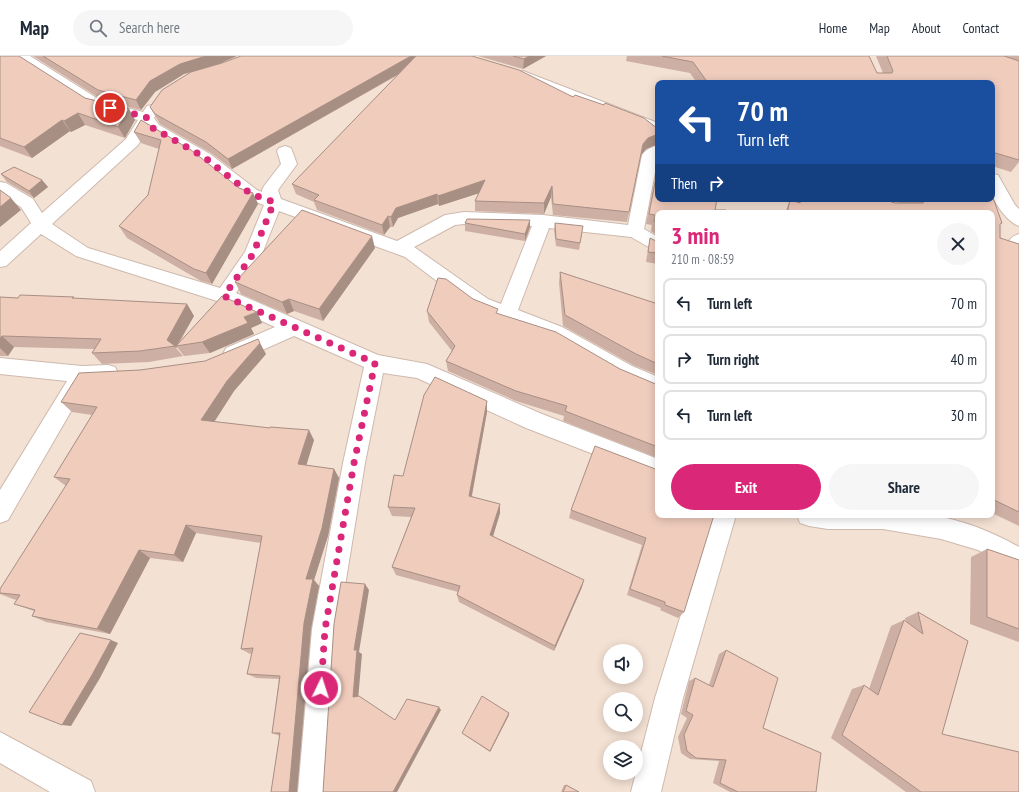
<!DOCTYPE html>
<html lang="en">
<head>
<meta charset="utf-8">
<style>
  body { margin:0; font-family:"PT Sans Narrow",sans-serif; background:#f6f6f7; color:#1f2937; height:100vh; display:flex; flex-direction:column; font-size:15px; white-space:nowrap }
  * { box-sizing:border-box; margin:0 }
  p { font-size:13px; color:#747a83 }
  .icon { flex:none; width:22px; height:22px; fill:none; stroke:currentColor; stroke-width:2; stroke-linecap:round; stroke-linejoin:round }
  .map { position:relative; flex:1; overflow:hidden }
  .sheet { position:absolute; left:655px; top:154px; width:340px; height:308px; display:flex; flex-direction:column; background:#fff; border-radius:8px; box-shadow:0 2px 10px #0003 }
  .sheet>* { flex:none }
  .top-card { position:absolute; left:655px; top:24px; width:340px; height:122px; border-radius:8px; box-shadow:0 2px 10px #0003; background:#1a4fa0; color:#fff; overflow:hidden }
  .tools { position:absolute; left:603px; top:588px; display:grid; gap:8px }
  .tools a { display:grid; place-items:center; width:40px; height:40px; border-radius:50%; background:#fff; box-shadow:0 2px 10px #0003; font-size:20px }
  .pin { position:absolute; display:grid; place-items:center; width:34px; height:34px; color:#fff; margin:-17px; border:2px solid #fff; border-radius:50%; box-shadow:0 1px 4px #0007 }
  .me { position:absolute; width:44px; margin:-22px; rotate:4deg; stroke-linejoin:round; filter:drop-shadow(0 0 3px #0008) }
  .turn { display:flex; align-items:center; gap:14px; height:84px; padding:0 16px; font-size:18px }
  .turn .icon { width:52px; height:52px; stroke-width:2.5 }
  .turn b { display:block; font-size:28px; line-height:34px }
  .then { display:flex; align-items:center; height:38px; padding:0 16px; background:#0003; gap:8px; font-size:15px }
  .round { display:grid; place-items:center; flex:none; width:42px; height:42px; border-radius:21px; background:#f6f6f7 }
  .summary { display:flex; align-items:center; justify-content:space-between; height:68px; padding:0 16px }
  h1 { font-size:24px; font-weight:600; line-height:30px; color:#db2777 }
  .action { display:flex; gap:8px; margin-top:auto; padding:8px 16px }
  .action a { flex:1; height:46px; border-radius:24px; background:#db2777; color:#fff; font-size:16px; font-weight:600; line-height:46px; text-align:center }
  .action a+a { background:#f6f6f7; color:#1f2937 }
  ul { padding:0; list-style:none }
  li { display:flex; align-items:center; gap:12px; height:50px; margin:0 8px 6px; padding:0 8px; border:2px solid #e0e1e3; border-radius:8px }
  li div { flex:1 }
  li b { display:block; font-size:15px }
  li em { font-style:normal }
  header { display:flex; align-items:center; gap:24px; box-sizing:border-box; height:56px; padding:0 20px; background:#fff; border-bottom:1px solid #e0e1e3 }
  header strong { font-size:19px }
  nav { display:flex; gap:22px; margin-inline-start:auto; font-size:14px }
  .search { width:280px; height:36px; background:#f6f6f7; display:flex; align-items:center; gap:10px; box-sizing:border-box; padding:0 14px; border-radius:22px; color:#747a83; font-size:15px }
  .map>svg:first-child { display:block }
  .residential { fill:#f3e1d3; fill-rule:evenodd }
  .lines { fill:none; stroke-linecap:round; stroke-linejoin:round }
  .street-casing { stroke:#ceb9ae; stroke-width:2 }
  .street { fill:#fff; fill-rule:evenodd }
  .wall { fill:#ceafa3 }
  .shaded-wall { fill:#a88f84 }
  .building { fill:#f0ccbd; stroke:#a88f84 }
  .route { stroke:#db2777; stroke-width:7; stroke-dasharray:0 12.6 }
</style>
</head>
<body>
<header>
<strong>Map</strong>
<div class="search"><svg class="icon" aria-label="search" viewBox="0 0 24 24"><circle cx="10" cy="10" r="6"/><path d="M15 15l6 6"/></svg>Search here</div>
<nav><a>Home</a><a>Map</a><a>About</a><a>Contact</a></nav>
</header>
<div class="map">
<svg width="1019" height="736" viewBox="0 0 1019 736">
  <rect width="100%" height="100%" fill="#fbf0e4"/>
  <path class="residential" d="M0 0H1019V736H0ZM658 27H992V143H658ZM658 157H992V459H658ZM610 595H636V621H610ZM610 643H636V669H610ZM610 691H636V717H610Z"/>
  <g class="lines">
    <g class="street-casing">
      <path id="street" d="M14 0H30L103 46 143 56 147 50 152 49 157 50 159 53 154 62 159 69 210 98 257 134 262 136V134L264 130 281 108 277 95 279 92 285 90 291 92 297 108 278 134 281 143 397 185 445 159 464 156 543 159 628 169 642 99C646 93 652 91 658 89V101L644 173 658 181V195L652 193 631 181 549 172 518 254 562 271 632 310 658 321V339L618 322 548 281 474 253 405 201 279 155 262 198 236 237 378 299 427 308 542 358 658 403V423L526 372 417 322 383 317 365 407 338 573 328 736H298L312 573 343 407 364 311 294 280 240 304 233 306 226 304 223 298 226 292 275 271 217 245 76 200 41 178 6 210 0 211V195L31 167 21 151 0 138V126L6 127 33 143 42 157 126 83 138 64 93 52 16 3ZM147 74 198 104 245 142 264 149 245 196 220 232 88 192 52 168 138 89ZM464 168 532 170 501 248 488 243 414 191 455 169Z
        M523 15 658 67V77L518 22 516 19 518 16Z
        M992 118 998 119 1015 149 1019 153V170C1009 167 994 148 992 137 991 131 992 124 992 118Z
        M1019 178V198L1013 199 1007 197 1004 193C1008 186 1011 180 1019 178Z
        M0 302 82 310 108 309 115 311 118 317 115 323 108 325 88 326 8 464 0 467V434L67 325 0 318Z
        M712 459H736L683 642 661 736H631L655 642Z
        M797 459H932C965 465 990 475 1019 491V516L978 494 941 483 883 473H828L809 470 800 467Z
        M0 676 91 725 95 736H50L0 707Z"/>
    </g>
    <use href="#street" class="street"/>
  </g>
  <path class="wall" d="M0 0 85 42 129 53 135 64 125 82 85 69 71 76 70 75 32 102 0 90Z
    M33 0H237L216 9 184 18 155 36 141 54 104 45Z
    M472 0 573 41 658 73V88L646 93 641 99 627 166 553 159 551 141 544 158 475 155V145L479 137 439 150 438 148 398 162 393 171H390L384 179 317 154 314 146 296 138 292 128 398 19 232 113 211 97 160 68 150 51 222 7Z
    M478 0H546L523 13Z
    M627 0H869L877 17H883L876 0H1019V106L1011 116 992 110V27H697L690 17 626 5Z
    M141 64 239 132 253 137 258 148 212 228 201 225 127 182 119 170 148 139 159 93 141 87 134 76Z
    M658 109V180L651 175 652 169 646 168Z
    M1 118 42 124 48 131 34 142 7 126Z
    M797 143H882L895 147H899L886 143H992L1000 169V182L1019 188V470L992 457V157H785L790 144 796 146Z
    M530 164V171L525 185 465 175V167Z
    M555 167 582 177 579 194 556 190 554 174Z
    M650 182 658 186V208L646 206Z
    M375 192 323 265 294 255 287 258 241 238 235 226Z
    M560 216 658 248V319L633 309 563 270 559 227Z
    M0 241 18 242 75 243 187 248 194 260 180 286 257 256 262 267 251 272 254 278 210 297 184 300 177 291 176 292 183 300 149 306 102 308 92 297 94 293 14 291 8 300H0Z
    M473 243 498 258 620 313 658 329V402L563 365 564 360 516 345 448 315 446 305 452 295 429 266 427 255Z
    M266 298 234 335 214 366 314 384 306 409 334 413 339 422 328 480 314 524 319 530 311 573 297 736H271L280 680 272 677 279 623 256 622 247 618 252 597 250 598 241 593 261 487 196 477 183 506 150 502 110 578 46 566 32 560 34 555 14 548 17 544 13 543 0 538V533L66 430 54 421 92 359 72 356 61 346 140 314Z
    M487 345V356L472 440 500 457 493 480 582 531 554 595 459 546 457 539 458 536 396 519 392 511 411 461 392 460 388 451Z
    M658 414 684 556 678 562 660 554 661 552 627 539 642 489 569 462 571 454Z
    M987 493 1019 504V586L970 568 971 501Z
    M918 556 968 585 942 678 1019 736H906L831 682 852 633 864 629 869 633 891 570 904 564 906 566 905 562Z
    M726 594 763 672 816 736H730L713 727 719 705 690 703 681 697 678 681 687 662 681 658 689 625 695 622 709 629 719 598Z
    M509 659 490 696 463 678 462 677Z
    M564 729H566L579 736H561Z"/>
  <path class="shaded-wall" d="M206 0H237L216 9 184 18 155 36 141 54 136 44 150 25 180 8Z
    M411 0H422L423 4 232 113 228 103Z
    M529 0H546L523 13 524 3Z
    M129 53 135 64 125 82 118 71Z
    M78 57 85 69 71 76 64 65Z
    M62 64 70 75 32 102 24 91Z
    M658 78V88L646 93 641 99 643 88 648 82Z
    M42 124 48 131 34 142 29 135Z
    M485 124 486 135 439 150 438 140Z
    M552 130 551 141 544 158V147Z
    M253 137 258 148 212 228 206 217Z
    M437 138 438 148 398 162 393 171 391 161 396 152Z
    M11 142 21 154 0 171V151Z
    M388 160 390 171 384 179 382 169Z
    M530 164V171L525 185V178Z
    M372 180 375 192 323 265 319 253Z
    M289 243 294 255 287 258 282 246Z
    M187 248 194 260 177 289 176 290 177 291 176 292 175 290 167 284Z
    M257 256 262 267 251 272 254 278 210 297 202 286 244 261Z
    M2 280 14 291 8 300 0 292V283Z
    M260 287 266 298 234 335 209 374 201 364 227 325Z
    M487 345V356L470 449 469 440Z
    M309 374 314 384 304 417 298 408Z
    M334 413 339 422 328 480 314 524 319 530 311 573 297 736H289L306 523Z
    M500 448V457L491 487 490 479Z
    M186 469 196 477 183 506 174 499Z
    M139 494 150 502 110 578 97 573Z
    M584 524 582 531 554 595 555 590Z
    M365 528 369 534 359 596 362 598 358 644 353 641 354 594Z
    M111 584 118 587 100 622 71 670 62 669Z
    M439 651 441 654 397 736H393Z
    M509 657V659L490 696V695Z"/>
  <path class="building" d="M0 0H19L85 42 129 53 118 71 78 57 64 65 62 64 24 91 0 82Z
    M43 0H206L180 8 150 25 136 44 98 34Z
    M241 0H411L228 103 206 86 155 58 150 51 162 34 191 16 222 7Z
    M416 0H472L519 14 573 41 575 39 604 49 605 47 644 62 658 73V78L648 82 643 88 629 156 553 148 552 130 544 147 475 145 485 124 438 140 437 138 396 152 391 161 388 160 382 169 314 144 319 139 292 128Z
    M513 0H529L524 3Z
    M662 0H869L877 17H892L893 15 887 0H1004L1019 5V104L992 96V27H708L693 6Z
    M141 64 191 94 239 132 253 137 206 217 194 213 119 170 148 139 161 84 134 76Z
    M14 111 42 124 29 135 1 118Z
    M658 111V143H717L715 154H726V157H658V168L654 165 655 159 649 158Z
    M0 134 11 142 0 151Z
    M992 139 1002 167 1000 168V182L1019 188V456L992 443V335H994L992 326V157H787L790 144 800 147 801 143H882L895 147H923L924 146 922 143H992Z
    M302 154 372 180 319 253 289 243 282 246 235 226Z
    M467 163 530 164 525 178 465 167Z
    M555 167 583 170 580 187 556 183Z
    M650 182 658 186V197L648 196Z
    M560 216 658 248V308L636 298 565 259Z
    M438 222 446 223 473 243 498 253 496 257 556 276 620 313 658 329V391L565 355 567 350 516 335 446 305 455 290 427 255Z
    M20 239 74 241 72 242 187 248 167 284 175 290 140 295 92 297 101 283 2 280 0 283V241L18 242Z
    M222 240 257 256 244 261 248 267 202 286 176 290Z
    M258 283 260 287 227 325 201 364 270 372V371L309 374 298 408 334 413 322 472 306 523H313L304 567 289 736H271L280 677H272L280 620 247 618 253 592 241 593 262 480 186 469 174 499 139 494 97 573 32 560 35 554 14 548 20 539 0 537V533L70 423 54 421 97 351 61 346 79 317 140 314 205 305Z
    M435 321 487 345 469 440 500 448 490 479 584 524 555 590 457 539 460 530 392 511 415 452 388 451 394 419 403 420 424 339Z
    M595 390 658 414V459H714L684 556 665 549V546L630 533 646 482 571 454Z
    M987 493 1019 504V573L987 561Z
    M341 526 365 528 354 594H357L353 641 359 640 395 664 407 643 439 651 393 736H323L334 568Z
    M918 556 968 585 942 678 1019 696V736H921L842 679 864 629 878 639 904 564 923 578Z
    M80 577 111 584 92 619 62 669 29 656Z
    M726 594 778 622 763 672 821 697 816 736H738L720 727 726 704 696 702 687 695 684 679 693 659 686 655 695 622 713 631Z
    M482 640 509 657 490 695 462 677Z
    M566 729 579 736H563Z"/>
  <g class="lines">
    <path class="route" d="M110 52 146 61 153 72 204 101 251 138 274 146 253 198 224 240 375 307 354 407 325 573 321 632"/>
  </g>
</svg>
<div class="tools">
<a><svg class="icon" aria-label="sound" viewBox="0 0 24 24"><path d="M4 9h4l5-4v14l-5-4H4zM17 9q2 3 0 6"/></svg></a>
<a><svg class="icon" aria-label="search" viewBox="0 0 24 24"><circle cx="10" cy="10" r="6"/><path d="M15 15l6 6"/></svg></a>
<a><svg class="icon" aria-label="layers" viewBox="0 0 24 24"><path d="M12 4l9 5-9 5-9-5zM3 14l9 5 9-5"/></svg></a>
</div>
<div class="pin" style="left:110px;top:52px;background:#d93025"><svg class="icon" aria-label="arrive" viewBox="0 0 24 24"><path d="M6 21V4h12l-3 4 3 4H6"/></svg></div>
<svg class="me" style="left:321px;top:632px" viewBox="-20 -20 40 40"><circle r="17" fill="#db2777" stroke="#fff" stroke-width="3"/><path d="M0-11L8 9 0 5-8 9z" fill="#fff"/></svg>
<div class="top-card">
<div class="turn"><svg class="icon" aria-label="left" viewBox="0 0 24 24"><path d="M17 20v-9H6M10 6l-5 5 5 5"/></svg><div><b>70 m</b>Turn left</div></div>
<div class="then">Then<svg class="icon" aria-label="right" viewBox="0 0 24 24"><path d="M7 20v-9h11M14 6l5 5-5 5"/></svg></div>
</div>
<section class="sheet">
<div class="summary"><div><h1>3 min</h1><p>210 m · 08:59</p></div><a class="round"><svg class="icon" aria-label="close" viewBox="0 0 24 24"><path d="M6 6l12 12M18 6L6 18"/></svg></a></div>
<ul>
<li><svg class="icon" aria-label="left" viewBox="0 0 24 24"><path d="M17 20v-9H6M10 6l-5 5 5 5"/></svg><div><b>Turn left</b></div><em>70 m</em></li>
<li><svg class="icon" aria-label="right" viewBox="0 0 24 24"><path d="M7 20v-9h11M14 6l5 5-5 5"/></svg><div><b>Turn right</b></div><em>40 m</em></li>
<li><svg class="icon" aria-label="left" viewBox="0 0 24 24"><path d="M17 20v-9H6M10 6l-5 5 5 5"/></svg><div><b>Turn left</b></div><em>30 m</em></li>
</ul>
<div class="action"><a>Exit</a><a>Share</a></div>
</section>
</div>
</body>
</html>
